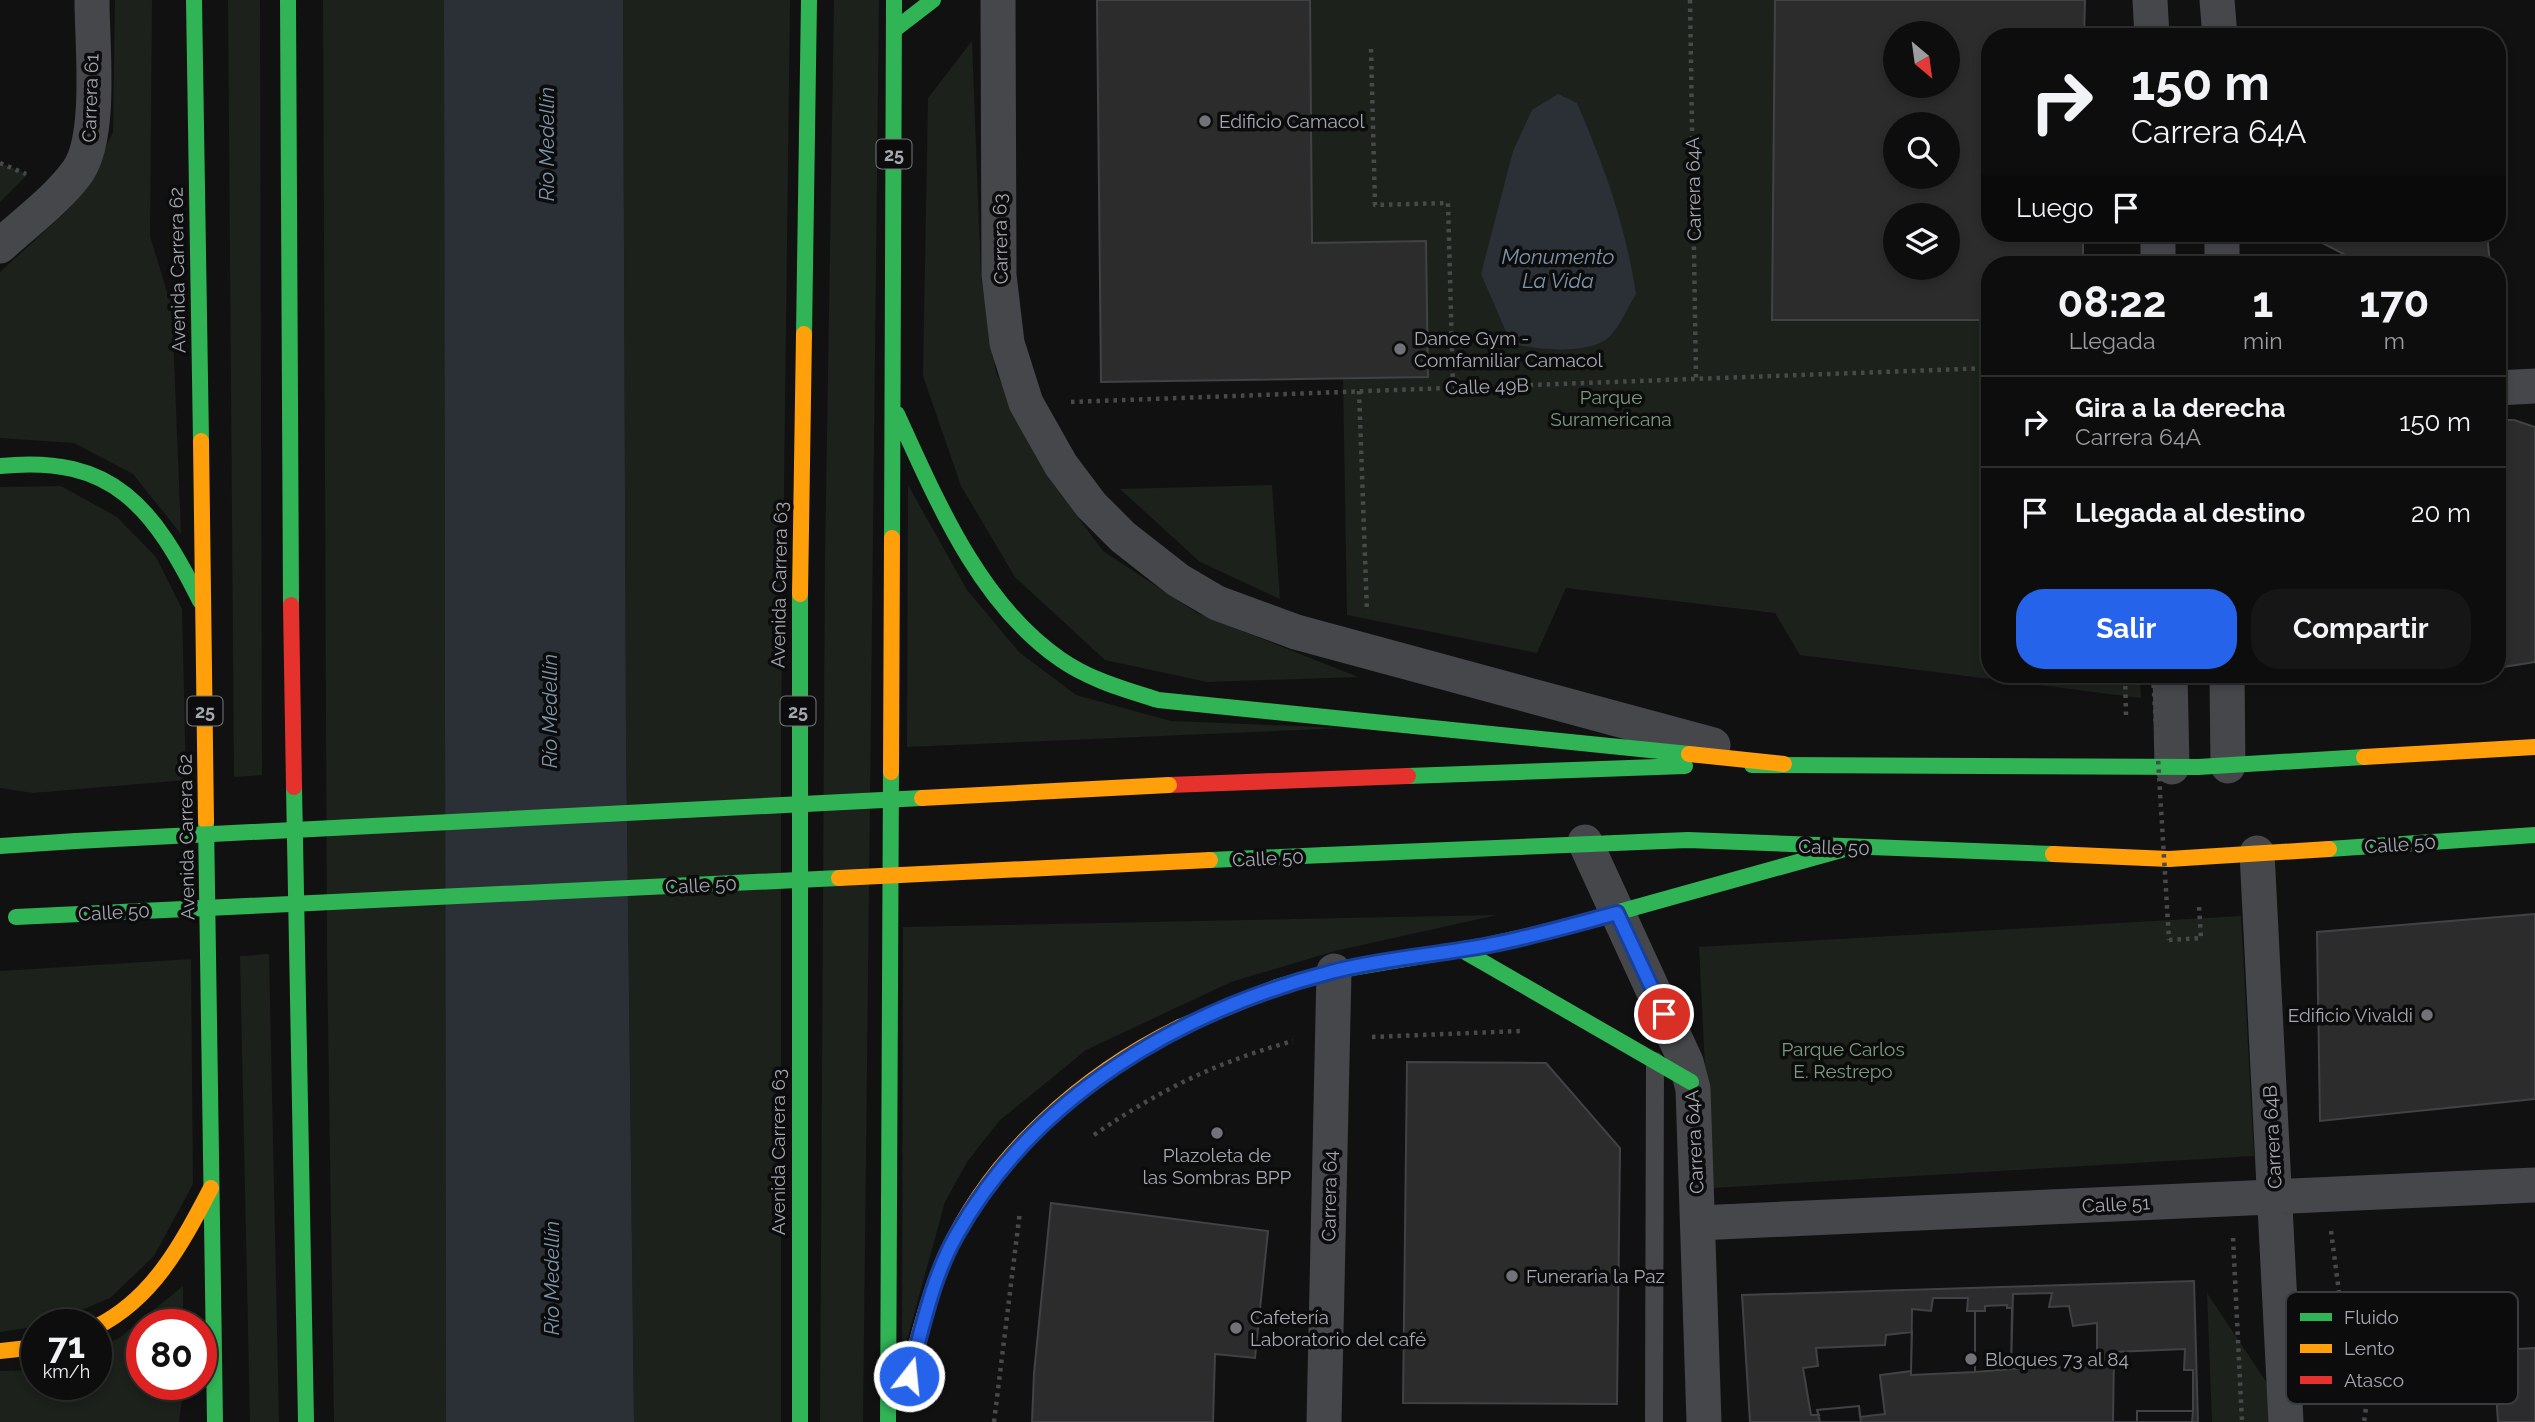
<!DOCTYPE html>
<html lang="es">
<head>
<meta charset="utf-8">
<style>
  body { margin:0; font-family:Raleway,sans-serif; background:#161617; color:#f1f3f6; height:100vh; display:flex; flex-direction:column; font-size:26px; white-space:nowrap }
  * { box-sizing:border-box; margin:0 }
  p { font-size:23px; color:#9a9c9e }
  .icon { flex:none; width:38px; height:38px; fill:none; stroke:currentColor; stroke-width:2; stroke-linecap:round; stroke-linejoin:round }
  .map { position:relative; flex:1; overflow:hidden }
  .drawer { position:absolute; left:1981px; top:256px; width:525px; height:427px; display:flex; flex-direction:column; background:#0d0d0e; border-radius:28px; box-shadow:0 4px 10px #0003,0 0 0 2px #2d2d2e }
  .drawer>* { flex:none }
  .top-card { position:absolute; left:1981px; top:28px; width:525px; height:214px; border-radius:28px; box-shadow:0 4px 10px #0003,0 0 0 2px #2d2d2e; background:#0d0d0e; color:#f1f3f6; overflow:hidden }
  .needle { width:46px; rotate:151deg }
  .buttons { position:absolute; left:1883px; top:21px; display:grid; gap:14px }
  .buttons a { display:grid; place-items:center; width:77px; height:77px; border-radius:50%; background:#0d0d0e; box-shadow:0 4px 10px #0003,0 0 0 2px #2d2d2e; font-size:35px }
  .speed { position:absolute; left:21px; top:1309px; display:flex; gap:14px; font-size:35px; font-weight:700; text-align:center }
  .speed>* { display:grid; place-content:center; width:91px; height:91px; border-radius:50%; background:#0d0d0e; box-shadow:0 4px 10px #0003,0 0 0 2px #2d2d2e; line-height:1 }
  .speed small { font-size:18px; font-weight:400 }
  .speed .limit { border:10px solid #d22; background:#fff; color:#111 }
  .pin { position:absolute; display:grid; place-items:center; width:60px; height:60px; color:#fff; margin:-30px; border:4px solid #fff; border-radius:50%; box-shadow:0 2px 7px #0007 }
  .me { position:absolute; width:77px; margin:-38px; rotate:16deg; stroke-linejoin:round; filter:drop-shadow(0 0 5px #0008) }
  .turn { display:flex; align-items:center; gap:24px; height:147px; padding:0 35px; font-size:32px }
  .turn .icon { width:91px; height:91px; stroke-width:2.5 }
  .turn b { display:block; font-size:49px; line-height:60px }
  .then { display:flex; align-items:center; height:66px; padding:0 35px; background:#0003; gap:14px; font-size:26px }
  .eta { display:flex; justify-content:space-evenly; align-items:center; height:119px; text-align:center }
  .eta b { font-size:42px; font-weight:700; line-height:49px }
  .primary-button { display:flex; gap:14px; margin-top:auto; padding:14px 35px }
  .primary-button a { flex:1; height:80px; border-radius:28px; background:#2563eb; color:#fff; font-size:28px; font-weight:700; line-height:80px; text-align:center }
  .primary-button a+a { background:#161617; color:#f1f3f6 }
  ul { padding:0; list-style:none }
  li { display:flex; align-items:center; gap:21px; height:91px; padding:0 35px; border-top:2px solid #2d2d2e }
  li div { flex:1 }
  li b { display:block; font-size:26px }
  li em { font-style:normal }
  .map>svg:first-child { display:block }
  .green { fill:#1c211c }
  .water { fill:#2a3035 }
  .building { fill:#2c2c2d; stroke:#414245; stroke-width:2; fill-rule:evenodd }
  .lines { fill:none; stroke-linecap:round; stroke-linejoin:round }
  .path { stroke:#48494b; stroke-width:4.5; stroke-dasharray:3.5 5; stroke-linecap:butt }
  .lane { stroke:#46474a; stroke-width:18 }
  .street { stroke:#46474a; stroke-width:35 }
  .fast { stroke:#30b455; stroke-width:16 }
  .slow { stroke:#ff9f0a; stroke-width:16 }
  .jam { stroke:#e5322d; stroke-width:16 }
  .path-bridge { stroke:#48494b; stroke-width:4.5; stroke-dasharray:3.5 5; stroke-linecap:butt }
  .fast-bridge { stroke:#30b455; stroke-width:16 }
  .slow-bridge { stroke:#ff9f0a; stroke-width:16 }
  .route-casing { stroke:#184099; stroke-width:18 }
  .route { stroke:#2563eb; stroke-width:12 }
  .poi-dot { fill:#717379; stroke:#0c0c0d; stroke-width:2.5 }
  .labels { text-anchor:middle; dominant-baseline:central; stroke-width:7; stroke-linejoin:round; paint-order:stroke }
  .shield { fill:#0c0c0d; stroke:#767980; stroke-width:2 }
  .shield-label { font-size:18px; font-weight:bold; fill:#a4a8b1 }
  .street-label { font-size:19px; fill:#a4a8b1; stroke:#0c0c0d }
  .poi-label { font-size:19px; fill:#a4a8b1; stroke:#0c0c0d; text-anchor:start }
  .park-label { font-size:19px; fill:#7d9a7f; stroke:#0c0c0d }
  .water-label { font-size:21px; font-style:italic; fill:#7e95a9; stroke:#0c0c0d }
  .key { fill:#0c0c0d; stroke:#3a3b3e; stroke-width:2 }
  .key-label { font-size:19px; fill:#a4a8b1 }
</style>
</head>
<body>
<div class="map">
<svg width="2535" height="1422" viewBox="0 0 2535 1422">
  <rect width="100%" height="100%" fill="#111112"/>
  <path class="green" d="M115 0H152L150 236 172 308 181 534 133 474 74 443 0 438V272L70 208 92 176 113 132Z
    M228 0H260L262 775 234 777Z
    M323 0H444L446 1422H334L327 956Z
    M623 0H790L781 732V1422H634L626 736Z
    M834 0H879L863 1422H820L825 559Z
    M1310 0H1775L1772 320H1990V674H2140L2141 698 1800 655 1775 613 1566 588 1537 653 1347 615 1343 378 1428 377 1426 242 1312 243Z
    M972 41 981 278 996 372 1046 474 1103 551 1197 613 1358 677 1207 682 1105 660 1015 577 961 486 923 376 928 98Z
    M0 163 28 174 0 202Z
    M908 485 967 590 1019 652 1076 695 1171 721 1345 728 907 747Z
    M1272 485 1280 599 1200 562 1120 489Z
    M61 486 117 517 156 557 182 609 186 780 33 793 0 788V487Z
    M1497 915 1335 951 1231 982 1086 1050 999 1121 967 1162 945 1202 902 1358 903 927Z
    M2241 916 2254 1156 1711 1188 1699 947Z
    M269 954 279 1422H250L240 956Z
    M191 959 193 1184 154 1256 110 1298 46 1325 0 1332V971Z
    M183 1286V1325H142V1384H184L179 1422H0V1371L37 1370V1384H96V1347L118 1339Z
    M2207 1293 2281 1404 2290 1422H2212Z"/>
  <path class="water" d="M444 0H623L626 736 634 1422H446Z
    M1558 94 1577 103C1605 168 1625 224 1636 294 1628 307 1621 324 1611 335 1593 356 1534 350 1511 343L1481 274 1513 151 1532 110Z"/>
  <path class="building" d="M1097 0H1310L1312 243 1426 241 1428 377 1101 382Z
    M1775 0H2085L2084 37H1990V233H2083V264H1990V320H1772ZM1895 33H1948V86H1895ZM1895 124H1948V177H1895ZM1895 215H1948V268H1895Z
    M2303 233H2487L2490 264H2363Z
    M2497 420H2514L2535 427V662L2497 668Z
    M2535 914V1099L2320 1121 2317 932Z
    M1407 1062 1546 1063 1620 1148 1617 1404 1403 1403Z
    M1051 1203 1268 1231 1255 1358 1215 1354 1213 1422H1032L1034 1373Z
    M2194 1281 2198 1422H1750L1742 1295Z
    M2052 1293 2049 1307 2069 1306 2073 1326 2097 1323V1366L2011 1369 2013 1294Z
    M1933 1298H1968L1967 1311H1975V1372L1911 1375 1912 1309 1931 1311Z
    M2007 1305V1308H2012L2011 1369 1975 1372V1311H1985V1306Z
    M1912 1332 1911 1371 1880 1375 1885 1414 1860 1417 1859 1406 1817 1410 1819 1415H1811L1803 1368 1818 1366 1816 1348 1885 1345 1886 1335Z
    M2535 1348V1422H2498L2496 1392H2504L2501 1350Z
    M2185 1349 2184 1370H2193V1411H2137V1422H2113L2114 1352Z
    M1859 1406 1861 1422H1820L1817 1410Z
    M2137 1411H2193L2192 1422H2137Z"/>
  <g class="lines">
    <path class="path" d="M1690 0 1696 378
      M1371 49 1375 205 1448 203 1453 388
      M0 163 26 174
      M1359 391 1367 612
      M1071 402 1990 368
      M2126 715 2125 676H2131
      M2169 940 2201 938 2199 906
      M1372 1037 1520 1031
      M1094 1135C1159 1090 1217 1062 1293 1041
      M2331 1231 2348 1361 2369 1386 2364 1422
      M2233 1238 2242 1422
      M994 1422 1020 1211"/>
    <path class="lane" d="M1654 1422 1655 1061"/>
    <path class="street" d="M998 0 999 275 1007 343 1026 403 1061 465 1091 505 1123 537 1178 580 1217 603 1296 632 1713 745
      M2150 0 2152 37
      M2217 0 2220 37
      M2158 233V264
      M2222 233V264
      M0 246C26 222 58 199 78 171 102 136 92 44 92 0
      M2497 388 2535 386
      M2170 674 2172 767
      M2227 674 2228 766
      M1585 842 1686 1062 1693 1089 1704 1422
      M2257 853 2286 1422
      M1698 1223 2535 1185
      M1324 1422 1334 971"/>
    <path class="fast" d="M194 0 201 441
      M288 0 291 605
      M894 30 933 0
      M804 334 809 0
      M897 414C937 501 979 603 1060 659 1090 680 1124 689 1158 700L1689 754
      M0 466C114 454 154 509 200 601
      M892 538 894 0
      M1752 765 2198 767 2364 757
      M1408 776 1685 766
      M294 787 306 1422
      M206 821 215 1422
      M0 846 76 841
      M2329 849 2535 835
      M1325 855 1688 840 2053 854
      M1462 950 1691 1082
      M1180 1027 1277 987 1333 971 1482 946 1547 932 1852 847
      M800 1422V594
      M888 1422 891 772"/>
    <path class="slow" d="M201 441 206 821
      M800 594 804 334
      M1689 754 1784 764
      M2364 757 2535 747
      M891 772 892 538
      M2053 854 2169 859 2329 849
      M96 1327C154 1298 182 1243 211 1188
      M0 1351 37 1347
      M902 1400C915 1351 926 1299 947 1253 992 1154 1084 1074 1180 1027"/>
    <path class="jam" d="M291 605 294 787
      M1169 785 1408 776"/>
    <path class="path-bridge" d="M2153 676 2169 940"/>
    <path class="fast-bridge" d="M76 841 922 798
      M1210 860 1325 855
      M16 917 839 878"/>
    <path class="slow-bridge" d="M922 798 1169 785
      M839 878 1210 860"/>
  </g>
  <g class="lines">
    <g class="route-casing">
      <path id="route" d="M909 1376C922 1330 932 1278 956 1236 1034 1096 1180 1011 1331 972 1384 958 1440 955 1494 944 1535 936 1576 924 1617 913L1664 1014"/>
    </g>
    <use href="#route" class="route"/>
  </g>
  <g class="poi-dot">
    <circle cx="1205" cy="121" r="7"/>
    <circle cx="1400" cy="349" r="7"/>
    <circle cx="2427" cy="1015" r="7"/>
    <circle cx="1217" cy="1133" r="7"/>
    <circle cx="1512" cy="1276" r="7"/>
    <circle cx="1236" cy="1328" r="7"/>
    <circle cx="1971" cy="1359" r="7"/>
  </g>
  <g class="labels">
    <g class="shield">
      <rect x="876.5" y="139.5" width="35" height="29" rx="5"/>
      <rect x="187.5" y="696.5" width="35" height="29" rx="5"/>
      <rect x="780.5" y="696.5" width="35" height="29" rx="5"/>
    </g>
    <g class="shield-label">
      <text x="894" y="154">25</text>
      <text x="205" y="711">25</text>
      <text x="798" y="711">25</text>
    </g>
    <g class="street-label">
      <text transform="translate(90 98) rotate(-88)">Carrera 61</text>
      <text transform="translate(1693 189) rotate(-91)">Carrera 64A</text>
      <text transform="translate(1000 239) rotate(-91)">Carrera 63</text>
      <text transform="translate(177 270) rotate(-91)">Avenida Carrera 62</text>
      <text transform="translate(1487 386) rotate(-2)">Calle 49B</text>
      <text transform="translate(779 585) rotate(-89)">Avenida Carrera 63</text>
      <text transform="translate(186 837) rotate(-91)">Avenida Carrera 62</text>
      <text transform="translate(2400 844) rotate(-4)">Calle 50</text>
      <text transform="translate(1834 847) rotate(2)">Calle 50</text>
      <text transform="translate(1268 858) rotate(-3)">Calle 50</text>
      <text transform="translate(701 885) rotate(-3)">Calle 50</text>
      <text transform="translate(114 912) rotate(-3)">Calle 50</text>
      <text transform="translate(2272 1137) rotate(-93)">Carrera 64B</text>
      <text transform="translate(1694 1142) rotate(-93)">Carrera 64A</text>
      <text transform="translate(778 1152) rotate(-90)">Avenida Carrera 63</text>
      <text transform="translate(1329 1196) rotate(-89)">Carrera 64</text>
      <text transform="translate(2116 1204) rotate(-3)">Calle 51</text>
    </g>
    <g class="poi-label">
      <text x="1219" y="121">Edificio Camacol</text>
      <text x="1414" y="338">Dance Gym -<tspan x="1414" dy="22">Comfamiliar Camacol</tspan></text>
      <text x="2413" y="1015" text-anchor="end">Edificio Vivaldi</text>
      <text x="1217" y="1155" text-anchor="middle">Plazoleta de<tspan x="1217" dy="22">las Sombras BPP</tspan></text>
      <text x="1526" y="1276">Funeraria la Paz</text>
      <text x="1250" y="1317">Cafetería<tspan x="1250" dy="22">Laboratorio del café</tspan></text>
      <text x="1985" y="1359">Bloques 73 al 84</text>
    </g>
    <g class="park-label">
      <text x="1611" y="397">Parque<tspan x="1611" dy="22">Suramericana</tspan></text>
      <text x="1843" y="1049">Parque Carlos<tspan x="1843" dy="22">E. Restrepo</tspan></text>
    </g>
    <g class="water-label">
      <text transform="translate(546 144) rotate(-90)">Río Medellín</text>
      <text x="1558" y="256">Monumento<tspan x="1558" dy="24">La Vida</tspan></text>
      <text transform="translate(549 711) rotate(-90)">Río Medellín</text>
      <text transform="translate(551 1278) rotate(-90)">Río Medellín</text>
    </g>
  </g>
  <rect x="2286" y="1292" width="232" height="112" rx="10" class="key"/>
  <rect x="2300" y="1313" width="32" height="8" fill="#30b455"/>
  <rect x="2300" y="1344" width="32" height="9" fill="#ff9f0a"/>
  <rect x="2300" y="1376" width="32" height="8" fill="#e5322d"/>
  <g class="key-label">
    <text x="2344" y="1324">Fluido</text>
    <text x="2344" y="1355">Lento</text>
    <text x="2344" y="1387">Atasco</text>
  </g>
</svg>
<div class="buttons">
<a><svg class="needle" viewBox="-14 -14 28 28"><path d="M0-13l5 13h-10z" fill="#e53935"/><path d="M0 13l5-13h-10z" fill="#9a9c9e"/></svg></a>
<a><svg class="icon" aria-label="search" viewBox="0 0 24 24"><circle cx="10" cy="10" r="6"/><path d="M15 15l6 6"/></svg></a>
<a><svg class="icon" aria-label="layers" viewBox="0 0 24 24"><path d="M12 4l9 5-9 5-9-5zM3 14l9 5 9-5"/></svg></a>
</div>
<div class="speed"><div>71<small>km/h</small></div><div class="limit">80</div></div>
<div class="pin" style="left:1664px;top:1014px;background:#d93025"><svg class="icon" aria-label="arrive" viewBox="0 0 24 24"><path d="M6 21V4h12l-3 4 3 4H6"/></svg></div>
<svg class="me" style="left:909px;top:1376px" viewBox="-20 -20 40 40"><circle r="17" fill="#2563eb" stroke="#fff" stroke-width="3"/><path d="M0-11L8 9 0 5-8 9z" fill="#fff"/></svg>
<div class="top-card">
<div class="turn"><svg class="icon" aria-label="right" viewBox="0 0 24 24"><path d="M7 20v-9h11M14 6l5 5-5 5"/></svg><div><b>150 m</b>Carrera 64A</div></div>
<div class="then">Luego<svg class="icon" aria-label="arrive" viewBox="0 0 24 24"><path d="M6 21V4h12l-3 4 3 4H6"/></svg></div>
</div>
<section class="drawer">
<div class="eta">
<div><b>08:22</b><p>Llegada</p></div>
<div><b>1</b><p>min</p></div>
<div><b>170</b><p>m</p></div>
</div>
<ul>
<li><svg class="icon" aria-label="right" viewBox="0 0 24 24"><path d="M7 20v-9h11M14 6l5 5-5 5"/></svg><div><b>Gira a la derecha</b><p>Carrera 64A</p></div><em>150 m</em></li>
<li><svg class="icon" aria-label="arrive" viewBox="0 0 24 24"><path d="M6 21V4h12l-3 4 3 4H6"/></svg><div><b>Llegada al destino</b></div><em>20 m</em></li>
</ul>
<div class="primary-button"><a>Salir</a><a>Compartir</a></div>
</section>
</div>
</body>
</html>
